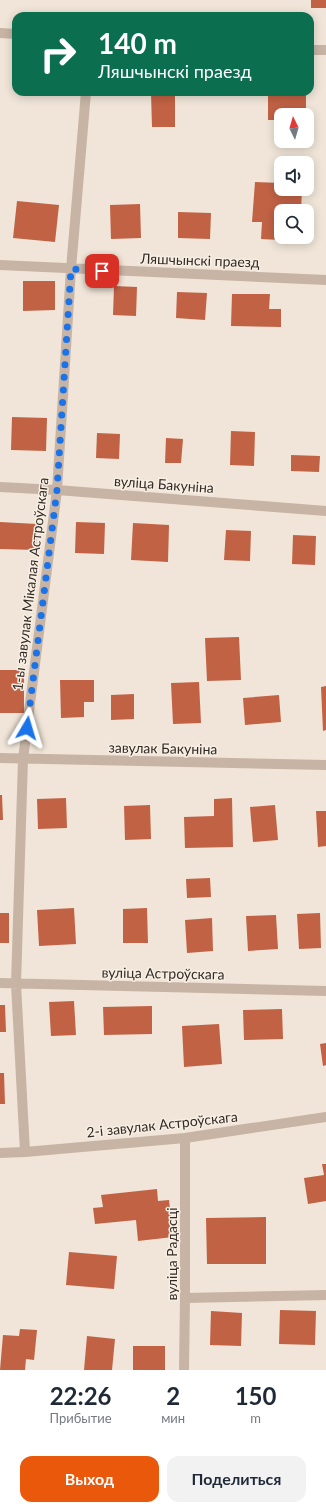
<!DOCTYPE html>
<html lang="ru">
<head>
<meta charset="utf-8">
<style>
  body { margin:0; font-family:Lato,sans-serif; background:#f2f2f3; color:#1f2937; height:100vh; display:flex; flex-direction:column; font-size:15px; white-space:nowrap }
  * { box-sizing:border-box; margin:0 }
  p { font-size:13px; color:#747a83 }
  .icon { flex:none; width:22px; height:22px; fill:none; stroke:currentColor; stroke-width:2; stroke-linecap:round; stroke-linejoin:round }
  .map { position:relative; height:1370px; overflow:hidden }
  .side { display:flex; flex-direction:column; background:#fff; flex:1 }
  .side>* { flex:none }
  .hud { position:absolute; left:12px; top:12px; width:302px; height:84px; border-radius:12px; box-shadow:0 2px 10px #0003; background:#0b6e4f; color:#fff; overflow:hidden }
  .needle { width:26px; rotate:355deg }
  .controls { position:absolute; left:274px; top:108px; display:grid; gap:8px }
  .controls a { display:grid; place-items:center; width:40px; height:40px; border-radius:8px; background:#fff; box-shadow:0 2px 10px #0003; font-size:20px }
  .pin { position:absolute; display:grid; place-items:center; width:34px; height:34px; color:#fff; margin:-17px; border-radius:8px; box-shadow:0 2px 6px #0006 }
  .me { position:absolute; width:44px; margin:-22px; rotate:7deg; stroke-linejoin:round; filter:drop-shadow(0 0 3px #0008) }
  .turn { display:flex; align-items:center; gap:14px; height:84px; padding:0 20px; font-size:18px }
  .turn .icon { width:52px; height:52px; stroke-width:2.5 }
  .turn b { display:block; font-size:28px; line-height:34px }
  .eta { display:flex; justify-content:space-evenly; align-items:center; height:68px; text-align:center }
  .eta b { font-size:24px; font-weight:700; line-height:28px }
  .action { display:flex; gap:8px; margin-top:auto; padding:8px 20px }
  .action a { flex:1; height:46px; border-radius:12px; background:#ea580c; color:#fff; font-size:16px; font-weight:700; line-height:46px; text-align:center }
  .action a+a { background:#f2f2f3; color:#1f2937 }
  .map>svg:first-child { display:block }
  .building { fill:#c16245 }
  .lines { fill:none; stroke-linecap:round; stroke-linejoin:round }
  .minor { stroke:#c7b4a5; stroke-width:10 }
  .route { stroke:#1a73e8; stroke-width:7; stroke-dasharray:0 12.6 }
  .labels { text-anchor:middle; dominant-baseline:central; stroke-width:3; stroke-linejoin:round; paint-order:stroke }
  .street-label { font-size:14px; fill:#332a26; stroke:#f8efe4 }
</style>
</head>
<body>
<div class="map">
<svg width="326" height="1370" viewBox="0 0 326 1370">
  <rect width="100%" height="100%" fill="#f0e5d8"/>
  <path class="building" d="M311 0H326V8H311Z
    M13 57H16V86H13Z
    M175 92V127H152L151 93Z
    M207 92H246V95L207 94Z
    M268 92H306V115H281V120H268Z
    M255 182 281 183V189H302L301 211H281V237H299V241L261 239 262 222H252Z
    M17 201 59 205 55 242 13 238Z
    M140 204 141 238 111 239 110 205Z
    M178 212 211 213 210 239 178 238Z
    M23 281H55V310L23 311Z
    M114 286 137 287 136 316 113 315Z
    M177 292 207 293 205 320 176 318Z
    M232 294H270L269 309H281V327L231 326Z
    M12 417 47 418 46 451 11 450Z
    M231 431 255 432 254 466 230 465Z
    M97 433 120 434 119 459 96 458Z
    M166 438 183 439 181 463H165Z
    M291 455 320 456 319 472 291 471Z
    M0 522 37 524 36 550 0 549Z
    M76 522 105 523 104 554 75 553Z
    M133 523 169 525 168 562 131 560Z
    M226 530 251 531 250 561 224 560Z
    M293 535 316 536 315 565 292 564Z
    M239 637 241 680 207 681 205 638Z
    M0 670H24V713H0Z
    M60 680H94V702H84V717L61 718Z
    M199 682 201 723 173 724 171 683Z
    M326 686V730L323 731 321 687Z
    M134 694V719L111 720V695Z
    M279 695 281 722 245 725 243 698Z
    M0 795H2L3 820H0Z
    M66 798 67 828 38 829 37 799Z
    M232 798 233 847 185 848 184 817 214 816V799Z
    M150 805 151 839 125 840 124 806Z
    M275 805 278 840 253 842 250 807Z
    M316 811H326V846L318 847Z
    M210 878 211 897 187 898 186 879Z
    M74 908 76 944 39 946 37 910Z
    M147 908 148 943H123V909Z
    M0 913H9V943H0Z
    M320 913 321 948 299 949 297 914Z
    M276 915 278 949 248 951 246 916Z
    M212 918 213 951 187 953 185 920Z
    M74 1001 76 1035 51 1036 49 1002Z
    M0 1005H5L6 1032H0Z
    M152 1006V1034L104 1035 103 1007Z
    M282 1009 283 1039 244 1040 243 1010Z
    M219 1024 222 1064 184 1067 182 1026Z
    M326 1043V1065L323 1066 320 1044Z
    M0 1073H4L5 1104H0Z
    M322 1164H326V1201L308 1204 304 1178 324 1175Z
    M157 1189 158 1201 169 1200 173 1237 138 1241 136 1220 95 1224 93 1208 103 1207 101 1195Z
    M266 1217V1264H207L206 1218Z
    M69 1252 117 1256 114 1289 66 1285Z
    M280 1310 316 1311 315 1345 279 1344Z
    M211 1311 242 1313 241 1346 210 1345Z
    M20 1329 37 1330 34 1360 26 1359 25 1370H0L3 1335 19 1336Z
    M87 1336 115 1339 112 1370H84Z
    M133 1346H165V1370H133Z"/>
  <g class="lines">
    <path class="minor" d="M0 33 16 34
      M310 50H326
      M0 265 326 280
      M0 487 57 490 326 511
      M0 758 326 765
      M0 983 326 991
      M25 1152 16 984 23 759 57 490 71 269 86 92
      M0 1153 25 1152 185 1138 326 1117
      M185 1298 326 1295
      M184 1370 185 1298V1138"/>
  </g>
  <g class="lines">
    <path class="route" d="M27 728 57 490 71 269 102 271"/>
  </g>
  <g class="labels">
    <g class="street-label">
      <text transform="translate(200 260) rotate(2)">Ляшчынскі праезд</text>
      <text transform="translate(164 484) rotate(4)">вуліца Бакуніна</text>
      <text transform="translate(30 584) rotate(-83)">1-ы завулак Мікалая Астроўскага</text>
      <text transform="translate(163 748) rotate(1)">завулак Бакуніна</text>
      <text transform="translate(163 973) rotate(1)">вуліца Астроўскага</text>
      <text transform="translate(162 1124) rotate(-6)">2-і завулак Астроўскага</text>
      <text transform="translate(171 1254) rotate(-90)">вуліца Радасці</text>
    </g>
  </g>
</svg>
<div class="controls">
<a><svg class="needle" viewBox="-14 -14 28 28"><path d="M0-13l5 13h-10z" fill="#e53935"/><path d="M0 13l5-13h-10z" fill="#747a83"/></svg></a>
<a><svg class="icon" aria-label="sound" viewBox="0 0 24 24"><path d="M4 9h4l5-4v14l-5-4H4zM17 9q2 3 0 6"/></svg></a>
<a><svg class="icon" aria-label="search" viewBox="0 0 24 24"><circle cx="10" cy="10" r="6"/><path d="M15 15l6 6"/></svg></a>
</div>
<div class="pin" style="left:102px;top:271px;background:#d93025"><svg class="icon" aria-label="arrive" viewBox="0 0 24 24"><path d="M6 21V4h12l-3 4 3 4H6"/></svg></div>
<svg class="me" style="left:27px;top:728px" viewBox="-20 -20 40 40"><path d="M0-17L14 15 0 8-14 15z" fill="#1a73e8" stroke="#fff" stroke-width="4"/></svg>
<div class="hud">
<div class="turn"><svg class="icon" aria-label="right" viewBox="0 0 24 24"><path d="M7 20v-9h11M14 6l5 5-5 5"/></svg><div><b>140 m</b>Ляшчынскі праезд</div></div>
</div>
</div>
<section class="side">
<div class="eta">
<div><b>22:26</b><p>Прибытие</p></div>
<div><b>2</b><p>мин</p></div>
<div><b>150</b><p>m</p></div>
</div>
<div class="action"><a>Выход</a><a>Поделиться</a></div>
</section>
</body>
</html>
